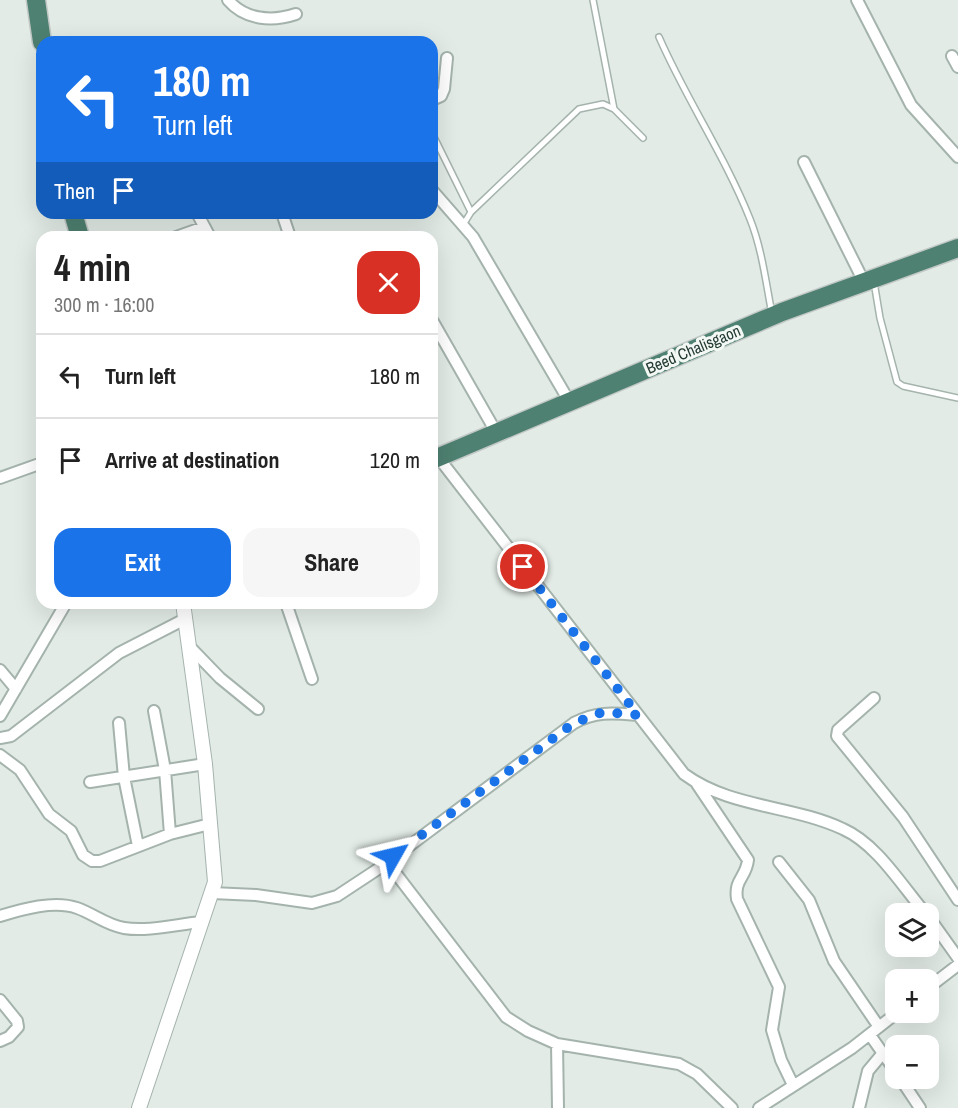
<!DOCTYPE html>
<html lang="en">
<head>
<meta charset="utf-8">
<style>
  body { margin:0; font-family:"Archivo Narrow",sans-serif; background:#f6f6f6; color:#222; height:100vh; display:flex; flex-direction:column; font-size:22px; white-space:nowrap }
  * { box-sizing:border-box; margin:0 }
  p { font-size:20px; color:#767676 }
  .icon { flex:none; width:33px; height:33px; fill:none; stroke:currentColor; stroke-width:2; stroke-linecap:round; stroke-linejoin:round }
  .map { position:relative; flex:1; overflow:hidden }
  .side { position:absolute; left:36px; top:231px; width:402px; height:378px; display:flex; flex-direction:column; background:#fff; border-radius:18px; box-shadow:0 6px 24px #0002 }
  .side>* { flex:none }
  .top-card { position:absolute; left:36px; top:36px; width:402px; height:183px; border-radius:18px; box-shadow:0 6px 24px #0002; background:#1a73e8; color:#fff; overflow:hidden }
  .controls { position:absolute; left:885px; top:903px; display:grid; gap:12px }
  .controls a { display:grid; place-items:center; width:54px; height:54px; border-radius:12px; background:#fff; box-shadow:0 6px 24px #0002; font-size:30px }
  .pin { position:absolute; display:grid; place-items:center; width:51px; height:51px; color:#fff; margin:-26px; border:3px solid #fff; border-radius:50%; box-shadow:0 2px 6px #0007 }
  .me { position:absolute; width:66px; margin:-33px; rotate:53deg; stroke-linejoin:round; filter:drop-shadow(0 0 4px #0008) }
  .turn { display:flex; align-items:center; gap:21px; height:126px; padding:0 18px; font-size:27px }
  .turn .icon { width:78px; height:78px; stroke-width:2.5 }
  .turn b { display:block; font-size:42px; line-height:51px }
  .then { display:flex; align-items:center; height:57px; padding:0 18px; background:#0003; gap:12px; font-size:22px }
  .round { display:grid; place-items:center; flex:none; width:63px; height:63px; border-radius:18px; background:#f6f6f6 }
  .headline { display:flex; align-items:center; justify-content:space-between; height:102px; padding:0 18px }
  h1 { font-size:36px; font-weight:700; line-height:45px }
  .button { display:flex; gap:12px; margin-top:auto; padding:12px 18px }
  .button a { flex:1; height:69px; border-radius:18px; background:#1a73e8; color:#fff; font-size:24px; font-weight:700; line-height:69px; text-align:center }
  .button a+a { background:#f6f6f6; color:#222 }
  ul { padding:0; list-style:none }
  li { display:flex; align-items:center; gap:18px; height:84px; padding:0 18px; border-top:2px solid #e0e0e0 }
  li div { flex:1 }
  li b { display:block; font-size:22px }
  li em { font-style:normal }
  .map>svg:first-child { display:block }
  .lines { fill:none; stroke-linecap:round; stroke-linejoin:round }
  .service-casing { stroke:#a5b3ad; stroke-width:8 }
  .minor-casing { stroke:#a5b3ad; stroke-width:14 }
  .tertiary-casing { stroke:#a5b3ad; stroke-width:16 }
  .trunk-casing { stroke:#c2c8c6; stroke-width:21 }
  .service { stroke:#fff; stroke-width:5 }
  .minor { stroke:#fff; stroke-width:10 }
  .tertiary { stroke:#fff; stroke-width:14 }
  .trunk { stroke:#4e8171; stroke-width:18 }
  .route { stroke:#1a73e8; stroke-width:10; stroke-dasharray:0 18 }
  .labels { text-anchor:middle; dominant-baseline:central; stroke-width:6; stroke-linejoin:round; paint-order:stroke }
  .street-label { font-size:16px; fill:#243b33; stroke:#f3f8f5 }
</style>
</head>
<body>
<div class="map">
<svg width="958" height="1108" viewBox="0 0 958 1108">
  <rect width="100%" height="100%" fill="#e2ebe6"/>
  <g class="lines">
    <g class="service-casing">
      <path id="service" d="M593 0 614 109
        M659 37C686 99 725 156 750 219 762 249 766 283 772 314
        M432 133 471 212
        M463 225 471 212 579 109 603 104 614 109 643 138
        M874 282 880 318 897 382 903 386 958 398"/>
    </g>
    <g class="minor-casing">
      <path id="minor" d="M228 0C245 20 272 22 296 14
        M857 0 911 105 958 157
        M952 56 958 67
        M432 100 441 96 444 89 447 58
        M804 162 864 282
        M432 190 473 237 569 401
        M197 213 210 237
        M282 213 290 237
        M176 237 204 227
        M432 320 496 432
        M438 457 684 774C730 808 792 805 843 829 877 844 902 886 926 914
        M0 478 42 463
        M286 603 312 679
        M190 647 220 678 258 709
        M0 670 16 689
        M874 698 838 730 837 736 903 817 958 900
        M154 711 165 770 170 834
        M0 716 66 603
        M119 723 124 777 138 846
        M0 738 11 736 119 653 185 619
        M0 755 20 770 49 814 71 831 83 855 92 861H100L170 834 210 824
        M90 782 205 764
        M697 784 748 860C746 878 734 879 737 899L779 987 772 1030 781 1060 793 1085
        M387 862 506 1017 528 1031 557 1044 679 1064 697 1074 732 1108
        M779 862 809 900 834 961 879 1027
        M212 893 256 895 312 903 337 896 381 867 574 723C596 711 613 713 638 715
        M0 916C23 909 54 900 77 908 94 914 106 925 124 928 148 932 178 924 202 922
        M928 916 958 958
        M928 988 958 965
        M0 1000 17 1021 18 1027 9 1037 0 1041
        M870 1035 896 1072
        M557 1044 558 1108
        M900 1078 920 1108
        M759 1108 852 1048 898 1012
        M859 1108 868 1071 883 1053"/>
    </g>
    <g class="tertiary-casing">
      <path id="tertiary" d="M139 1108 215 882 205 764 183 603"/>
    </g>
    <g class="trunk-casing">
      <path id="trunk" d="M36 0 42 42
        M73 213 80 237
        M432 460 782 312 958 248"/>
    </g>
    <use href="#service" class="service"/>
    <use href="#minor" class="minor"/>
    <use href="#tertiary" class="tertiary"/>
    <use href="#trunk" class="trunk"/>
  </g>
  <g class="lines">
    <path class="route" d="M393 856 574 723 603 712 638 715 523 567"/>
  </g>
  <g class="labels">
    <g class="street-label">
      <text transform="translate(693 349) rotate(-23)">Beed Chalisgaon</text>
    </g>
  </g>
</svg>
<div class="controls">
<a><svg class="icon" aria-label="layers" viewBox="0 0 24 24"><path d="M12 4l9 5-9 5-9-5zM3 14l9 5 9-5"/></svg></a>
<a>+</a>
<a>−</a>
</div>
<div class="pin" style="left:523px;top:567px;background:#d93025"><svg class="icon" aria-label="arrive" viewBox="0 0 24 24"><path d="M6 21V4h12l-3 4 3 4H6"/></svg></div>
<svg class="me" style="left:393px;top:856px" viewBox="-20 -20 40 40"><path d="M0-17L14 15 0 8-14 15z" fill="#1a73e8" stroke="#fff" stroke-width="4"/></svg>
<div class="top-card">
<div class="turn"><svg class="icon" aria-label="left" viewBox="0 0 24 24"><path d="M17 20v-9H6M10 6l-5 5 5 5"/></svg><div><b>180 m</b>Turn left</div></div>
<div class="then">Then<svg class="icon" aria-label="arrive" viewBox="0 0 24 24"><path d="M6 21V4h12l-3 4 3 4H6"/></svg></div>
</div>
<section class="side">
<div class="headline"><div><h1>4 min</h1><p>300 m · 16:00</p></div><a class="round" style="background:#d93025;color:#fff"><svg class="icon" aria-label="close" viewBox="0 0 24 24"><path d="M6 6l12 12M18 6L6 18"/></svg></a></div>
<ul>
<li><svg class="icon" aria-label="left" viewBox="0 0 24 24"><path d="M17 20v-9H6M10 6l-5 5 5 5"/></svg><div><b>Turn left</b></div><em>180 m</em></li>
<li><svg class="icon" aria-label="arrive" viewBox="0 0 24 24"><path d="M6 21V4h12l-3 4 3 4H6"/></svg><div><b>Arrive at destination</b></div><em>120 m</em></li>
</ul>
<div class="button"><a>Exit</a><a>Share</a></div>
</section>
</div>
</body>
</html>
